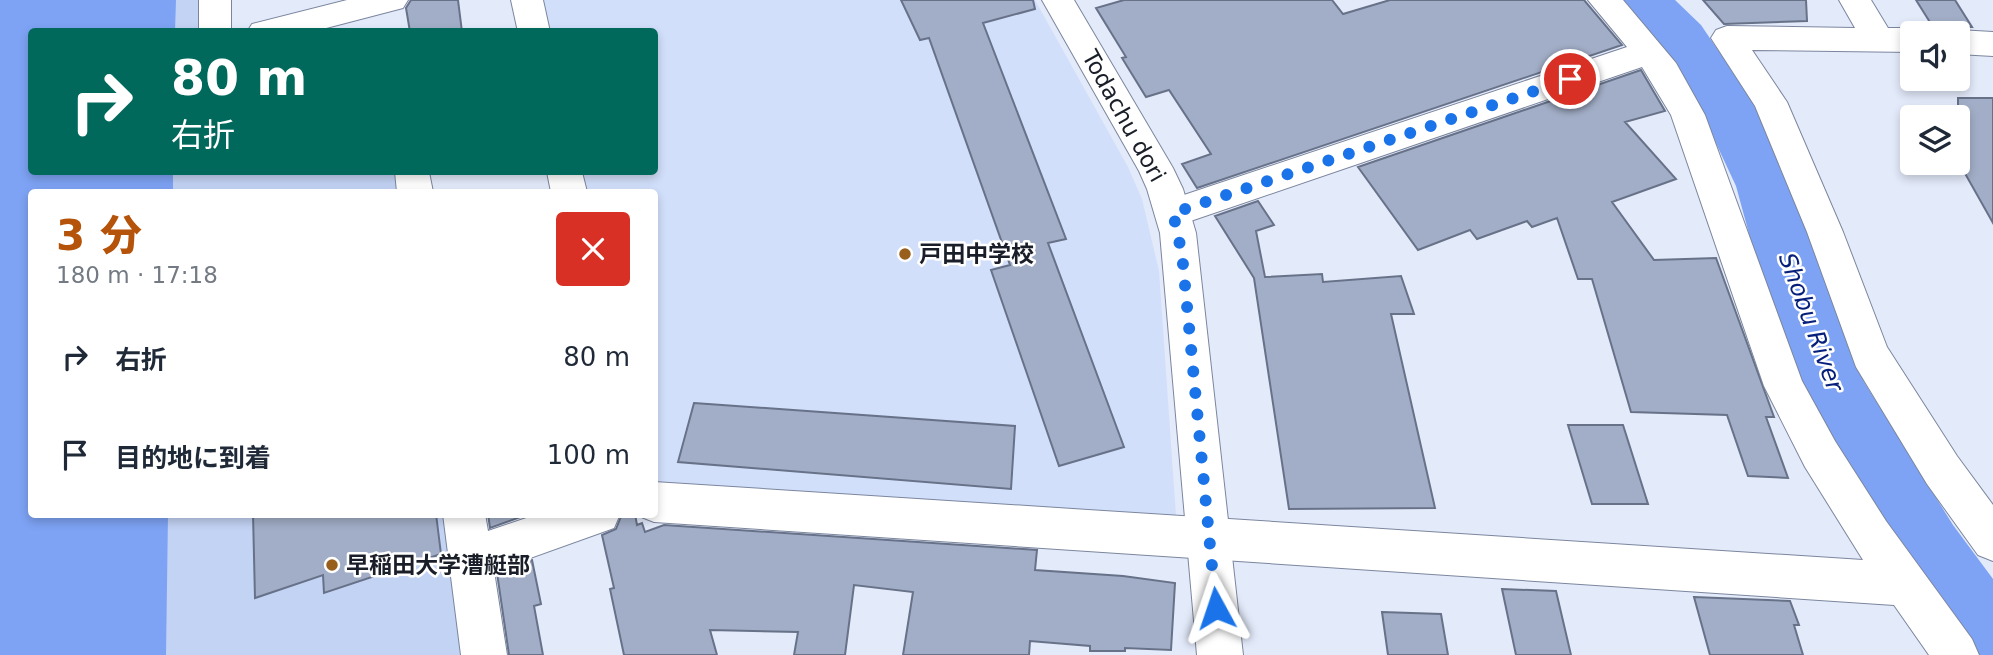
<!DOCTYPE html>
<html lang="ja">
<head>
<meta charset="utf-8">
<style>
  body { margin:0; font-family:"DejaVu Sans","Noto Sans JP",sans-serif; background:#f6f6f7; color:#1f2937; height:100vh; display:flex; flex-direction:column; font-size:26px; white-space:nowrap }
  * { box-sizing:border-box; margin:0 }
  p { font-size:23px; color:#747a83 }
  .icon { flex:none; width:38px; height:38px; fill:none; stroke:currentColor; stroke-width:2; stroke-linecap:round; stroke-linejoin:round }
  .map { position:relative; flex:1; overflow:hidden }
  .drawer { position:absolute; left:28px; top:189px; width:630px; height:329px; display:flex; flex-direction:column; background:#fff; border-radius:7px; box-shadow:0 4px 10px #0003 }
  .drawer>* { flex:none }
  .top-card { position:absolute; left:28px; top:28px; width:630px; height:147px; border-radius:7px; box-shadow:0 4px 10px #0003; background:#00695c; color:#fff; overflow:hidden }
  .buttons { position:absolute; left:1900px; top:21px; display:grid; gap:14px }
  .buttons a { display:grid; place-items:center; width:70px; height:70px; border-radius:7px; background:#fff; box-shadow:0 4px 10px #0003; font-size:35px }
  .pin { position:absolute; display:grid; place-items:center; width:60px; height:60px; color:#fff; margin:-30px; border:4px solid #fff; border-radius:50%; box-shadow:0 2px 7px #0007 }
  .me { position:absolute; width:77px; margin:-38px; rotate:355deg; stroke-linejoin:round; filter:drop-shadow(0 0 5px #0008) }
  .turn { display:flex; align-items:center; gap:24px; height:147px; padding:0 28px; font-size:32px }
  .turn .icon { width:91px; height:91px; stroke-width:2.5 }
  .turn b { display:block; font-size:49px; line-height:60px }
  .round { display:grid; place-items:center; flex:none; width:74px; height:74px; border-radius:7px; background:#f6f6f7 }
  .headline { display:flex; align-items:center; justify-content:space-between; height:119px; padding:0 28px }
  h1 { font-size:42px; font-weight:800; line-height:52px; color:#b45309 }
  ul { padding:0; list-style:none }
  li { display:flex; align-items:center; gap:21px; height:98px; padding:0 28px }
  li div { flex:1 }
  li b { display:block; font-size:26px }
  li em { font-style:normal }
  .map>svg:first-child { display:block }
  .built { fill:#d2dffa }
  .green { fill:#c3d3f4 }
  .water { fill:#7ea3f4 }
  .lines { fill:none; stroke-linecap:round; stroke-linejoin:round }
  .river { fill:#7ea3f4; fill-rule:evenodd }
  .building { fill:#a2aec7; stroke:#677289; stroke-width:2 }
  .street-casing { stroke:#7b869e; stroke-width:2 }
  .secondary-casing { stroke:#7b869e; stroke-width:2 }
  .street { fill:#fff; fill-rule:evenodd }
  .secondary { fill:#fff; fill-rule:evenodd }
  .route { stroke:#1a73e8; stroke-width:12; stroke-dasharray:0 21.6 }
  .poi-dot { fill:#985f1c; stroke:#fff; stroke-width:2.5 }
  .labels { text-anchor:middle; dominant-baseline:central; stroke-width:5; stroke-linejoin:round; paint-order:stroke }
  .street-label { font-size:23px; fill:#1a1e28; stroke:#fff }
  .poi-label { font-size:23px; font-weight:bold; fill:#1a1e28; stroke:#fff; text-anchor:start }
  .water-label { font-size:24px; font-style:italic; fill:#061f7b; stroke:#fff }
</style>
</head>
<body>
<div class="map">
<svg width="1993" height="655" viewBox="0 0 1993 655">
  <rect width="100%" height="100%" fill="#e3eafa"/>
  <path class="built" d="M540 0H1035L1128 167 1142 199 1159 271 1176 516 1170 521 662 487 654 480V192H585L580 172H654V32L547 31Z"/>
  <path class="green" d="M0 0H215V31L32 32V172H408L413 180 415 192H32V514L464 515 484 655H0Z"/>
  <path class="water" d="M0 0H176L175 31 32 32V172H173V192H32V514L168 515 166 655H0Z"/>
  <g class="lines">
    <path class="river" d="M1618 0H1675L1701 25 1751 99 1794 186 1822 274 1864 382 1953 525 1993 579V655H1959L1903 573 1814 417 1760 274 1736 186 1699 107 1663 53 1626 13Z"/>
  </g>
  <path class="building" d="M411 0H458L462 32H410L406 8Z
    M901 0H1033L1035 9 983 23 1066 239 1048 243 1124 447 1059 466 991 270 1010 265 929 38 920 40Z
    M1124 0H1332L1343 14 1390 0H1584L1622 45 1197 188 1182 164 1211 154 1169 90 1146 97 1122 58 1126 57 1096 8Z
    M1703 0H1806L1807 21 1724 24Z
    M1916 0H1955L1972 27H1933Z
    M1641 70 1665 111 1625 122 1676 179 1612 202 1654 260 1716 258 1774 417H1766L1788 478 1748 476 1727 415 1631 412 1592 279H1578L1557 218 1532 227 1527 221 1477 239 1470 230 1418 250 1358 167Z
    M1958 98H1993V223L1958 161Z
    M1258 201 1274 225 1256 231 1265 277 1322 274 1323 282 1401 276 1414 314H1391L1435 508 1289 509 1254 278 1215 216Z
    M694 403 1015 426 1011 489 678 462Z
    M1568 425H1623L1648 504H1592Z
    M253 514H436L441 554 324 593 323 575 255 598Z
    M488 514H523V516L490 528Z
    M622 514H635L637 525 642 523 645 532 664 525 1037 550 1035 570 1123 576 1175 583 1171 650 1125 648V651H1090V646L1030 641 1029 655H903L913 592 854 585 845 655H794L798 632 710 630 717 655H624L610 589 614 588 602 535 616 529Z
    M532 560 541 604 534 606 543 655H509L497 573Z
    M1502 589 1556 591 1571 655H1516Z
    M1694 597 1790 601 1799 625H1794L1803 655H1710Z
    M1382 612 1441 614 1448 655H1388Z"/>
  <g class="lines">
    <g class="street-casing">
      <path id="street" d="M199 0H231V32H199Z
        M347 0H408L403 8 311 32H247L252 24Z
        M511 0H543L550 32H518Z
        M1588 0H1623L1676 63 1705 115 1802 381 1835 441 1886 521 1972 639 1979 655H1929L1894 605 654 522 639 516 654 514V482L1863 560 1805 467 1764 386 1671 115 1642 67 1173 227 1160 223 1155 213 1160 203 1627 47Z
        M1839 0H1871L1888 28H1913L1925 33H1913V52L1752 50 1787 102 1843 232 1887 347 1957 456 1993 505V561L1978 555 1927 484 1856 367 1807 232 1755 106 1711 38 1716 30 1727 26 1855 28Z
        M1958 30 1993 32V56L1958 54V33H1948Z
        M395 172H429L433 192H397Z
        M547 172H582L587 192H551Z
        M443 514H485L488 531 538 514H620L614 528 494 571 507 655H461Z"/>
    </g>
    <g class="secondary-casing">
      <path id="secondary" d="M1042 0H1074L1173 168 1183 189 1196 233 1243 655H1197L1160 233 1147 189 1139 171Z"/>
    </g>
    <use href="#street" class="street"/>
    <use href="#secondary" class="secondary"/>
  </g>
  <g class="lines">
    <path class="route" d="M1216 608 1182 254 1173 213 1570 79"/>
  </g>
  <g class="poi-dot">
    <circle cx="905" cy="254" r="7"/>
    <circle cx="332" cy="565" r="7"/>
  </g>
  <g class="labels">
    <g class="street-label">
      <text transform="translate(1124 116) rotate(61)">Todachu dori</text>
    </g>
    <g class="poi-label">
      <text x="919" y="254">戸田中学校</text>
      <text x="346" y="565">早稲田大学漕艇部</text>
    </g>
    <g class="water-label">
      <text transform="translate(1811 322) rotate(70)">Shobu River</text>
    </g>
  </g>
</svg>
<div class="buttons">
<a><svg class="icon" aria-label="sound" viewBox="0 0 24 24"><path d="M4 9h4l5-4v14l-5-4H4zM17 9q2 3 0 6"/></svg></a>
<a><svg class="icon" aria-label="layers" viewBox="0 0 24 24"><path d="M12 4l9 5-9 5-9-5zM3 14l9 5 9-5"/></svg></a>
</div>
<div class="pin" style="left:1570px;top:79px;background:#d93025"><svg class="icon" aria-label="arrive" viewBox="0 0 24 24"><path d="M6 21V4h12l-3 4 3 4H6"/></svg></div>
<svg class="me" style="left:1216px;top:608px" viewBox="-20 -20 40 40"><path d="M0-17L14 15 0 8-14 15z" fill="#1a73e8" stroke="#fff" stroke-width="4"/></svg>
<div class="top-card">
<div class="turn"><svg class="icon" aria-label="right" viewBox="0 0 24 24"><path d="M7 20v-9h11M14 6l5 5-5 5"/></svg><div><b>80 m</b>右折</div></div>
</div>
<section class="drawer">
<div class="headline"><div><h1>3 分</h1><p>180 m · 17:18</p></div><a class="round" style="background:#d93025;color:#fff"><svg class="icon" aria-label="close" viewBox="0 0 24 24"><path d="M6 6l12 12M18 6L6 18"/></svg></a></div>
<ul>
<li><svg class="icon" aria-label="right" viewBox="0 0 24 24"><path d="M7 20v-9h11M14 6l5 5-5 5"/></svg><div><b>右折</b></div><em>80 m</em></li>
<li><svg class="icon" aria-label="arrive" viewBox="0 0 24 24"><path d="M6 21V4h12l-3 4 3 4H6"/></svg><div><b>目的地に到着</b></div><em>100 m</em></li>
</ul>
</section>
</div>
</body>
</html>
